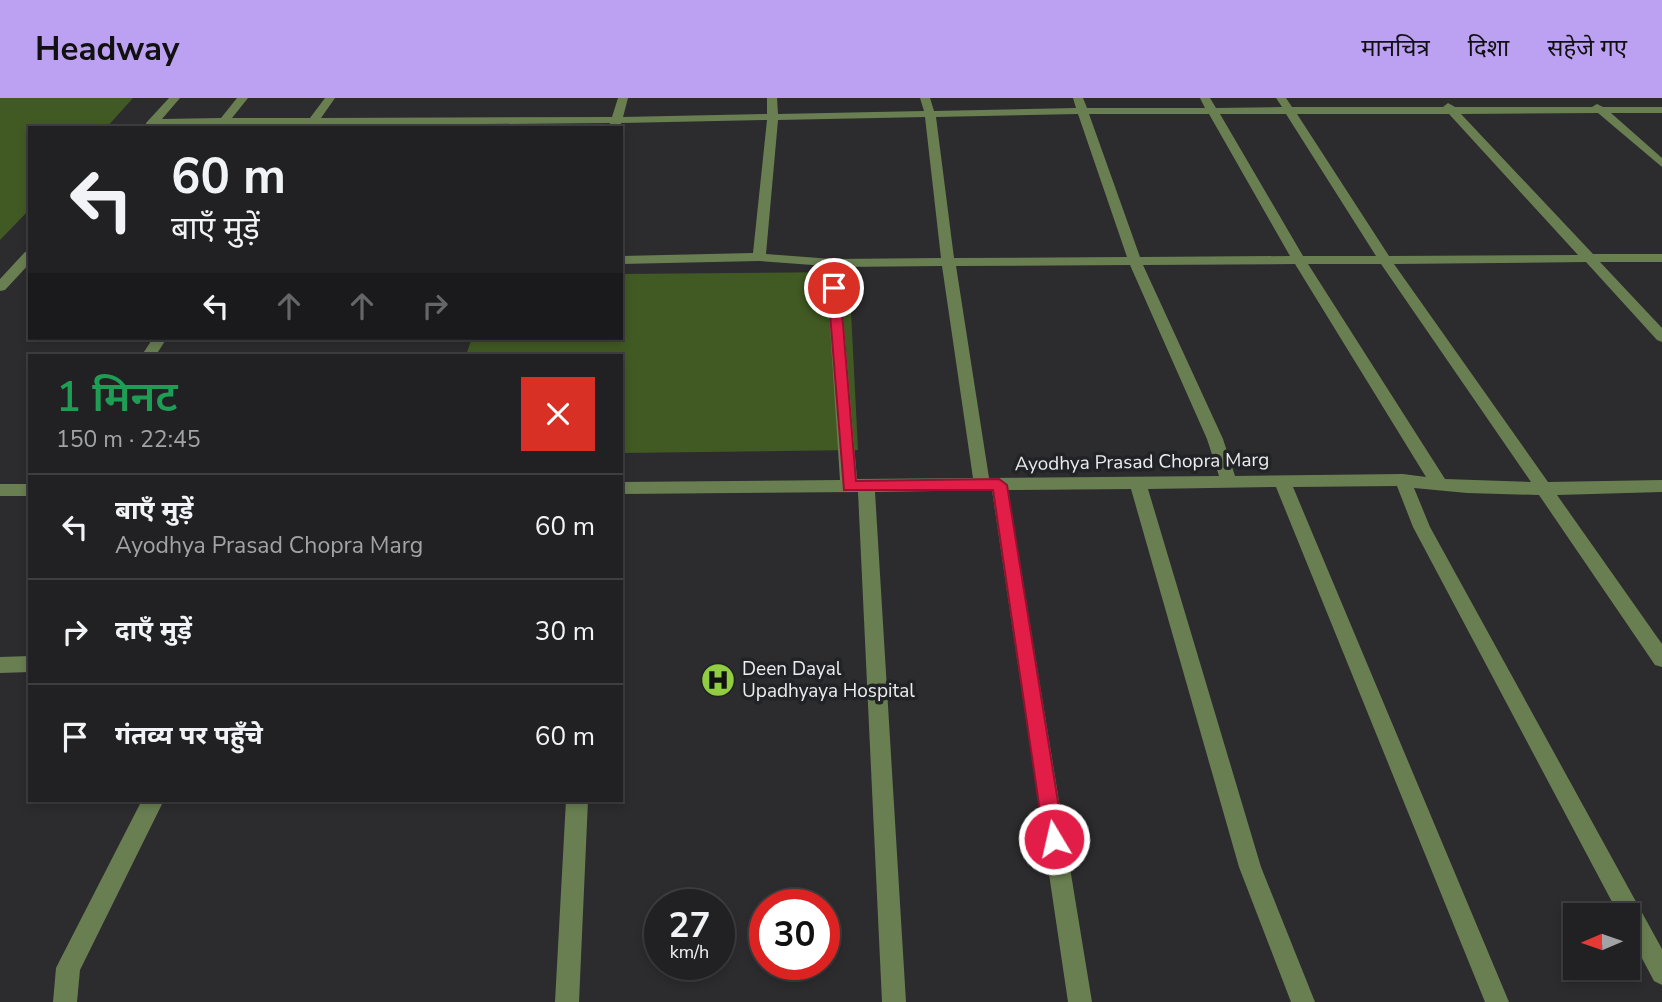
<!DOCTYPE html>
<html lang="hi">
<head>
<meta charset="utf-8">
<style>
  body { margin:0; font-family:"Nunito Sans","Noto Sans Devanagari",sans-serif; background:#29292b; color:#f1f3f6; height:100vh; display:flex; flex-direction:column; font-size:26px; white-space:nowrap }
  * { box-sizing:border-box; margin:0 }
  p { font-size:23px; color:#a2a3a6 }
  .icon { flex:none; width:38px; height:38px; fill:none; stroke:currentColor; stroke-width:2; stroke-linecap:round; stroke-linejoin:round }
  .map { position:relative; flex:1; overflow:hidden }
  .side { position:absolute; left:28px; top:256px; width:595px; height:448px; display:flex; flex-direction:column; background:#212123; border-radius:0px; box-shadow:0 4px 10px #0003,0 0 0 2px #3e3e41 }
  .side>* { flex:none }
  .banner { position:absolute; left:28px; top:28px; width:595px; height:214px; border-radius:0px; box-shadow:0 4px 10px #0003,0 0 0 2px #3e3e41; background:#212123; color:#f1f3f6; overflow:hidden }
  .needle { width:46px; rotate:268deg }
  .tools { position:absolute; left:1563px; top:805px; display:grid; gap:14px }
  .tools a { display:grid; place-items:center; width:77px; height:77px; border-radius:0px; background:#212123; box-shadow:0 4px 10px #0003,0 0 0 2px #3e3e41; font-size:35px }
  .speed { position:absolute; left:644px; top:791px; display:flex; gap:14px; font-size:35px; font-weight:700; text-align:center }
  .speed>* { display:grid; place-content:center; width:91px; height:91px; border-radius:50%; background:#212123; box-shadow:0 4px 10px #0003,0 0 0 2px #3e3e41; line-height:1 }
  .speed small { font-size:18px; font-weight:400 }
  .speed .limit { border:10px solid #d22; background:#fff; color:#111 }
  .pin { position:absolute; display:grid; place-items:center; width:60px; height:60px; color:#fff; margin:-30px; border:4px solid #fff; border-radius:50%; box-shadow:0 2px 7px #0007 }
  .me { position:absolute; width:77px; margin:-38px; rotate:351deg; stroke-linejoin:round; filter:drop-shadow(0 0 5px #0008) }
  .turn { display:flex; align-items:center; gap:24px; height:147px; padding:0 28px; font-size:32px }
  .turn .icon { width:91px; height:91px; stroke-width:2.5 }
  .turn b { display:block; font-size:49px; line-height:60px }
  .lanes { display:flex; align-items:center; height:66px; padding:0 28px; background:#0003; justify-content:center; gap:35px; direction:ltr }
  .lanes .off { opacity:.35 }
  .round { display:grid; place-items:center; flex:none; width:74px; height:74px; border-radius:0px; background:#29292b }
  .overview { display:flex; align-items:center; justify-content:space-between; height:119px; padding:0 28px }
  h1 { font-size:42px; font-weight:600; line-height:52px; color:#1e9e55 }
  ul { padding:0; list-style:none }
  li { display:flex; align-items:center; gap:21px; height:105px; padding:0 28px; border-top:2px solid #3e3e41 }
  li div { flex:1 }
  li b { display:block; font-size:26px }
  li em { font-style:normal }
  header { display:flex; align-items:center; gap:42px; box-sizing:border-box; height:98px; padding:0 35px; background:#bca0f2; color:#111 }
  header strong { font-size:33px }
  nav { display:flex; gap:38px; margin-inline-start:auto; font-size:24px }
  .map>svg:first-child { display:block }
  .green { fill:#415a23 }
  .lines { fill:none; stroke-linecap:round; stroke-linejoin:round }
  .minor { fill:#697f52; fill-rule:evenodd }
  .route { fill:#e11d48; stroke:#92132f; stroke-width:2 }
  .labels { text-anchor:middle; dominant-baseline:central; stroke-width:7; stroke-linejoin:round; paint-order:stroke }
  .street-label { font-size:19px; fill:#ececee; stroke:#222326 }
  .poi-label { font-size:19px; fill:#ececee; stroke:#222326; text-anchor:start }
</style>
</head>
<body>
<header>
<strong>Headway</strong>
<nav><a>मानचित्र</a><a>दिशा</a><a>सहेजे गए</a></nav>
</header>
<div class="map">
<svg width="1662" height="904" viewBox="0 0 1662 904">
  <rect width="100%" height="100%" fill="#2c2c2f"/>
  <path class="green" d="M0 0H133L106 30H30V111L0 142Z
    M849 174 858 352 621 355V257H466L472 240H621V176Z"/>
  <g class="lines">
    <path class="minor" d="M169 0H180L162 21 221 20 237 0H248L232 20H310L325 0H335L321 20 612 19 618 0H628L623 19 767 16V0H777L778 16 924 13 920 0H930L934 13 1076 10 1073 0H1083L1087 10H1205L1200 0H1210L1216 10 1282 9 1276 0H1286L1292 9H1443L1448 5 1455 9H1592L1597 6 1603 9H1662V15H1611L1662 60V69L1598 15 1461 16 1593 156H1662V164H1600L1662 230V244L1657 242 1586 164 1394 166 1548 384 1662 382V394L1557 397 1662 546V569L1655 567 1539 397 1467 395 1414 390 1430 429 1662 851V887L1654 883 1628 834V817H1619L1413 429 1397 388 1293 389 1509 904H1485L1276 389 1148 391 1261 769 1315 904H1291L1239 769 1131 391 1008 392 1092 904H1068L992 392 875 394 906 904H882L858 394 621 396V384L840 382 826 168 759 163 621 166V158L753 155 767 22 621 25 620 30H609L610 25 146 29V25ZM1078 16 1127 159 954 160 936 19ZM1089 16H1209L1290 158 1140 159ZM1220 16H1286L1376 158H1303ZM1297 16H1449L1578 157 1389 158ZM925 19 941 160 832 161 766 156 778 22ZM1295 166 1426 379 1403 376 1235 378 1223 341 1143 167ZM1308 166H1381L1531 384 1445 381ZM1130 167 1207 341 1219 378 989 380 956 168ZM942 168 973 380 857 381 839 169Z
      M30 153V165L5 192 0 193V181L25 154Z
      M153 240H167L156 257H142Z
      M0 386H30V398H0Z
      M30 558V574L0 575V559Z
      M142 702H164L80 872 77 904H53L56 870 60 862Z
      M566 702H588L579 904H555Z"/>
  </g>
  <path class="route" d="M834 186 840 190 856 383 999 381 1007 387 1064 741 1061 748 1054 750 1047 748 1044 741 993 392H844L828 190Z"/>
  <defs>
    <g id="hospital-disc" transform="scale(1.75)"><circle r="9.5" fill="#91cd40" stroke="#222326"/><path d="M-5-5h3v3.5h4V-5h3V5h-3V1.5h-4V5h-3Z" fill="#111"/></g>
  </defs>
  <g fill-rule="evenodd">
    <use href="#hospital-disc" x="718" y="582"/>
  </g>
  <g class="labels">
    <g class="street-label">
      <text transform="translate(1142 364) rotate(-1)">Ayodhya Prasad Chopra Marg</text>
    </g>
    <g class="poi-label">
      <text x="742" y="571">Deen Dayal<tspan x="742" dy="22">Upadhyaya Hospital</tspan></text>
    </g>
  </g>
</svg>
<div class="tools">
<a><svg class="needle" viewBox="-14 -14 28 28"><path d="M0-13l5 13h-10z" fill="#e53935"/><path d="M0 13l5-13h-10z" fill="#a2a3a6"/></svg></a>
</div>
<div class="speed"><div>27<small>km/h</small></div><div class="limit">30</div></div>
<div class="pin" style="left:834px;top:190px;background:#d93025"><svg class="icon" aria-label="arrive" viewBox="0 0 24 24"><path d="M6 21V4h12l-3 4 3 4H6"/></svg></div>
<svg class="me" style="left:1054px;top:741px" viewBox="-20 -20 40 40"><circle r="17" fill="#e11d48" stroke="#fff" stroke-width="3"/><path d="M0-11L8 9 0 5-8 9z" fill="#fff"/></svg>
<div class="banner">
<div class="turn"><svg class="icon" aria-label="left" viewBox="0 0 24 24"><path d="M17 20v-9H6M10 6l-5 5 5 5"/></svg><div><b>60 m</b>बाएँ मुड़ें</div></div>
<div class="lanes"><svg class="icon" aria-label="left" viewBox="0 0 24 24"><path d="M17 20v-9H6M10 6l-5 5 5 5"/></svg><svg class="icon off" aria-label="ahead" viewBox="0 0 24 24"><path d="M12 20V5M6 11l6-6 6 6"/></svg><svg class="icon off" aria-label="ahead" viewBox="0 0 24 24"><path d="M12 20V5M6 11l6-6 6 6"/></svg><svg class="icon off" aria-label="right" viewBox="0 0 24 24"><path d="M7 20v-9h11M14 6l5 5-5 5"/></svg></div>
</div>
<section class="side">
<div class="overview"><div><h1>1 मिनट</h1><p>150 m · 22:45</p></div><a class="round" style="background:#d93025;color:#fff"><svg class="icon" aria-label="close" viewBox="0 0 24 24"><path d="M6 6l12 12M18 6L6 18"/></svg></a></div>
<ul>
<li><svg class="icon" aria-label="left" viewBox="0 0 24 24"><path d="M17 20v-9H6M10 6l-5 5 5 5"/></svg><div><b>बाएँ मुड़ें</b><p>Ayodhya Prasad Chopra Marg</p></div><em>60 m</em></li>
<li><svg class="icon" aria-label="right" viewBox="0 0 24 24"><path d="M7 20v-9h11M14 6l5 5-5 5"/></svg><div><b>दाएँ मुड़ें</b></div><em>30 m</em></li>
<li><svg class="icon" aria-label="arrive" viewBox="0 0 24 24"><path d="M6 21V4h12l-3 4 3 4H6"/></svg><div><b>गंतव्य पर पहुँचे</b></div><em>60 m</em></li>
</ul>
</section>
</div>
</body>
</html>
